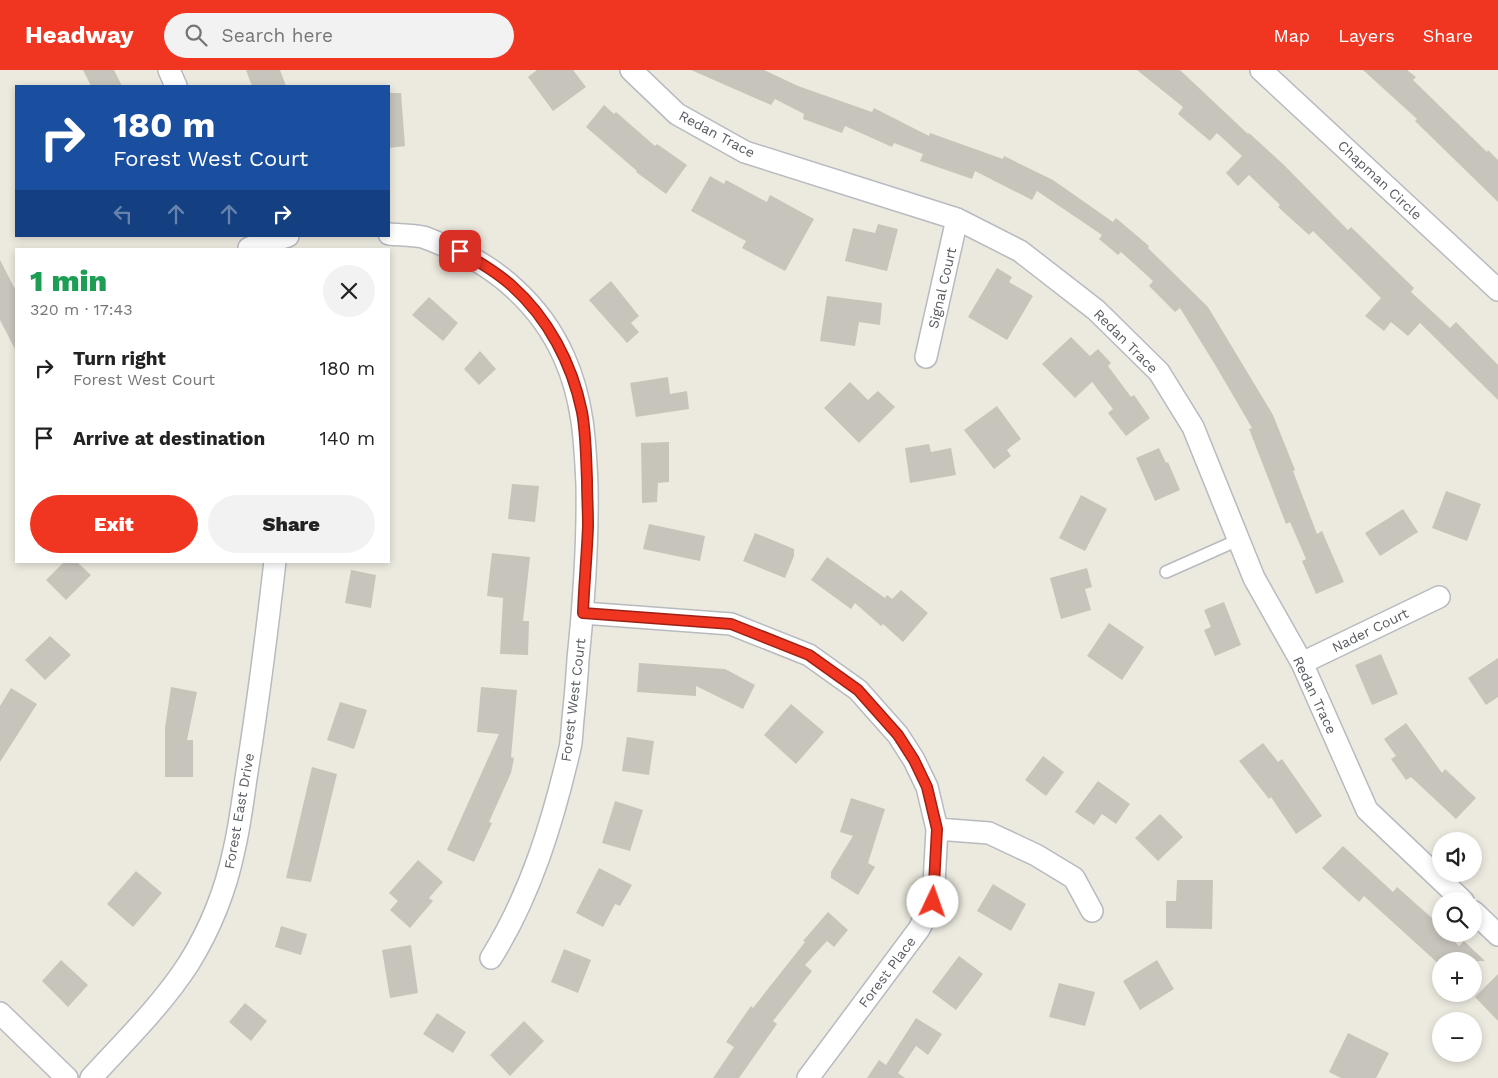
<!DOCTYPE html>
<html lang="en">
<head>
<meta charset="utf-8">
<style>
  body { margin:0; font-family:"Work Sans",sans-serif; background:#f2f2f2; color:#222; height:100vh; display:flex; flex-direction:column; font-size:19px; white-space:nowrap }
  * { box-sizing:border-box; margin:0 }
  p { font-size:16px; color:#767676 }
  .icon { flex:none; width:28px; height:28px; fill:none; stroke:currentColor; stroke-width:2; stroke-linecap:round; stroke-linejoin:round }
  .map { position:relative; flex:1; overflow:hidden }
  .side { position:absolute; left:15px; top:178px; width:375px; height:315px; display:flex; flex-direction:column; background:#fff; border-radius:0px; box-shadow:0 2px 8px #0003 }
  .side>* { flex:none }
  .top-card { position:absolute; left:15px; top:15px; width:375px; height:152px; border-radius:0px; box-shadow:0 2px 8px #0003; background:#1a4fa0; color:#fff; overflow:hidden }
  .buttons { position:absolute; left:1432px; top:762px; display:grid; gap:10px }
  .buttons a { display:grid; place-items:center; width:50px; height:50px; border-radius:50%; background:#fff; box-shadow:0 2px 8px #0003; font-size:25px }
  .pin { position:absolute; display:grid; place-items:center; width:42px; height:42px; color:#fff; margin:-21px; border-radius:10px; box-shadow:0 2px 8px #0006 }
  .me { position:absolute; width:55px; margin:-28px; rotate:3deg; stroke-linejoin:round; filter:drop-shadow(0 0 4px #0008) }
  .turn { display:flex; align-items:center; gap:18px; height:105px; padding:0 15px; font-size:22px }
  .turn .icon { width:65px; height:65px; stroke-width:2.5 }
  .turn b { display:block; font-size:35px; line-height:42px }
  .lanes { display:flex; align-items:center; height:48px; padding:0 15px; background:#0003; justify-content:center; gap:25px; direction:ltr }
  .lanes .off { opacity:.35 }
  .round { display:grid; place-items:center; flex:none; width:52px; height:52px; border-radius:26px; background:#f2f2f2 }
  .overview { display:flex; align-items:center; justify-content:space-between; height:85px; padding:0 15px }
  h1 { font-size:30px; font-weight:800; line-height:38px; color:#1e9e55 }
  .action { display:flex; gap:10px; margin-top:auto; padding:10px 15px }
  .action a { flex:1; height:58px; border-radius:30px; background:#f03521; color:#fff; font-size:20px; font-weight:800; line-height:58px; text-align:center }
  .action a+a { background:#f2f2f2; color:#222 }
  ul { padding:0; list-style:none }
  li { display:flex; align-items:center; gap:15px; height:70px; padding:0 15px }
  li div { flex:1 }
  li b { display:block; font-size:19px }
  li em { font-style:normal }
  header { display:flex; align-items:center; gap:30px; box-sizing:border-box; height:70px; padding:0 25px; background:#f03521; color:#fff }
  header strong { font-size:24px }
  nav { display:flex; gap:28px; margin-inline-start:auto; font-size:18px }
  .search { width:350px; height:45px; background:#f2f2f2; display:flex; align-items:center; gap:12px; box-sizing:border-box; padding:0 18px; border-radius:28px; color:#767676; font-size:19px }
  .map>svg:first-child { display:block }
  .building { fill:#c7c4bc }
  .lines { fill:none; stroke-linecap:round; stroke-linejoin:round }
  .lane-casing { stroke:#b7babf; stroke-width:14 }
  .street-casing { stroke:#b7babf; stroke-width:24 }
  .lane { stroke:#fff; stroke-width:11 }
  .street { stroke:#fff; stroke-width:21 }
  .route-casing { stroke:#9c2215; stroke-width:12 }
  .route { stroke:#f03521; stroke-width:9 }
  .labels { text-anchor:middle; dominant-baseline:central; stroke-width:4.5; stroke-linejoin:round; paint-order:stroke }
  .street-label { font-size:14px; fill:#585c61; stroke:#fff }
</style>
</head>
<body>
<header>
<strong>Headway</strong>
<div class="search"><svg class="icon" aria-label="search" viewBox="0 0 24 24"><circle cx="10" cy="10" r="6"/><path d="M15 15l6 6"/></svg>Search here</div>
<nav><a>Map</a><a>Layers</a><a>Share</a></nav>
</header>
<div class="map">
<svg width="1498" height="1008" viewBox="0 0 1498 1008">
  <rect width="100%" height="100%" fill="#eceadf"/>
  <path class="building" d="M83 0H114L122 16H91Z
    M246 0H280L286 16H252Z
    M537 0H573L586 17 553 41 528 7Z
    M691 0H764L798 16 872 42 874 38 929 66 930 63 1003 89 1004 86 1053 110 1113 152 1116 148 1149 176 1148 178 1208 237 1273 345 1295 400 1293 401 1317 464 1322 461 1344 512 1316 524 1302 491 1306 489 1290 452 1286 454 1249 359 1252 358 1217 298 1180 238 1175 242 1149 216 1153 211 1121 182 1118 185 1099 169 1102 165 1037 121 1032 130 975 101 972 109 920 91 923 84 894 73 892 77 845 56 842 63 803 49 804 44 775 29 771 35Z
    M1137 0H1180L1248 64 1249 63 1283 94 1348 160 1351 157 1414 218 1411 222 1450 258 1456 252 1498 295V330L1420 253 1408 266 1391 252 1384 261 1365 246 1381 228 1313 161 1309 165 1278 137 1280 135 1249 105 1238 116 1226 103 1242 86 1217 63 1210 71 1178 44 1183 37Z
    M1363 0H1407L1416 7 1413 10 1487 82 1488 80 1498 90V132L1415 51 1417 49Z
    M389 23H401L405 76 389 78Z
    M604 35 614 44 616 42 655 76 657 74 687 95 666 124 636 102 637 101 586 57Z
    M710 106 724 114 726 110 767 132 770 125 814 149 785 201 742 178 746 171 691 141Z
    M878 154 898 159 887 201 845 191 853 158 875 163Z
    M0 190 16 221V281L0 250Z
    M997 198 1012 207 1009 212 1033 226 1007 270 968 247Z
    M611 211 639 246 631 253 639 262 627 273 589 230Z
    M827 226 882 233 880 255 859 252 855 276 820 271Z
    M429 227 458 253 443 271 412 245Z
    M1071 267 1090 286 1098 279 1111 293 1108 296 1131 327 1134 325 1150 348 1126 366 1108 343 1113 339 1092 312 1075 328 1042 294Z
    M480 281 496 299 479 315 464 299Z
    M668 307 670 324 687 321 689 339 636 347 630 313Z
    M850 312 868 330 878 321 895 337 859 373 824 338Z
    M997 336 1021 369 1007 380 1011 386 994 399 964 360Z
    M669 372V412L658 413 657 432 642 433 641 373Z
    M929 374 931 382 951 378 956 405 910 413 905 378Z
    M1159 378 1166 393 1168 392 1180 420 1155 431 1136 388Z
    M512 414 539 416 535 452 508 449Z
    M1446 421 1481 434 1467 471 1432 458Z
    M1081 425 1107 439 1085 481 1059 468Z
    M1403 439 1418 462 1380 486 1365 463Z
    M649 454 705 466 700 491 643 479Z
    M755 463 794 479V486L785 508 743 491Z
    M492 483 530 487 523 551H529L528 585 500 584 503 528 487 526Z
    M827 487 885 528 887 525 892 529 901 520 928 543 903 572 883 554 881 556 855 533 851 539 811 510Z
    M65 491H76L91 505 66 530 46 510Z
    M1087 498 1092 517 1085 519 1091 540 1061 549 1050 508Z
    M351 500 376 505 371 538 345 533Z
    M1224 532 1241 575 1215 586 1204 560 1211 557 1204 540Z
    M1109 553 1144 577 1122 610 1087 586Z
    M50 566 71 585 45 610 25 590Z
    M1381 584 1398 624 1372 635 1355 595Z
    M1498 588V627L1486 635 1468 608Z
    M639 593 725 599 755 615 743 639 696 616V626L637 622Z
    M171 617 197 622 187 670H193V707H165V658Z
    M481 617 517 620 511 687 514 688 511 703 489 752 492 753 474 792 447 780 499 664 477 662Z
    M11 618 37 634 0 692V636Z
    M340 632 367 640 354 679 327 670Z
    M791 634 824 662 796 694 764 665Z
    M1406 653 1442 703 1445 699 1476 728 1456 749 1411 707 1406 710 1391 689 1396 686 1384 669Z
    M627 667 654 671 649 705 622 701Z
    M1263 673 1278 692 1282 689 1322 746 1296 764 1271 727 1269 729 1239 691Z
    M1043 686 1064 702 1046 726 1025 710Z
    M312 697 337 704 311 812 286 808Z
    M1098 711 1130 734 1116 754 1102 744 1094 755 1075 742Z
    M851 728 885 739 868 793 875 797 858 825 831 808V802L853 766 840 762Z
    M615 731 643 740 630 781 602 773Z
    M1160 744 1183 767 1158 791 1135 768Z
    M1343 776 1393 822 1397 817 1441 856V864H1447L1459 876 1464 871 1485 891H1441V896L1364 826 1359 832 1322 798Z
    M418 790 443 812 429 828 433 831 410 858 390 840 398 831 389 823Z
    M599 798 632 815 620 836 615 834 603 857 576 843Z
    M136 801 162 823 133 857 107 834Z
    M1177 810H1213L1212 859 1166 858V831H1176Z
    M993 814 1026 834 1011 861 977 841Z
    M828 842 848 860 834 877 827 871 805 895 812 901 773 951 777 954 739 1008H713L734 977 726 972 751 936 753 938 805 872 803 871Z
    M281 856 307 864 301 885 275 877Z
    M411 875 418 923 390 928 382 880Z
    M564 879 591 890 578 923 551 912Z
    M959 886 983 904 956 940 932 922Z
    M61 890 88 915 68 937 42 911Z
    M1157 890 1174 919 1140 940 1123 911Z
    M1498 904V951L1475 927Z
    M1059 913 1095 922 1085 956 1049 947Z
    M245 933 267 951 251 971 229 952Z
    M437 943 466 962 453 983 423 964Z
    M916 948 942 964 928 985 916 976 898 1003 905 1008H867L879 990 886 995Z
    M524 951 544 971 510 1006 490 985Z
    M1348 963 1389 983 1376 1008H1341L1329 1002Z"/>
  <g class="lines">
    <g class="lane-casing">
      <path id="lane" d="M1166 502 1238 470"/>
    </g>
    <g class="street-casing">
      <path id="street" d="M169 0 176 16
        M631 0 677 44 745 82 957 149 1020 181 1096 240 1159 302 1193 357 1254 508 1302 593 1367 740 1463 831
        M1261 0 1498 220
        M389 164C400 165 412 165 423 167 429 169 436 172 443 175 495 194 541 235 564 287 583 329 585 370 587 415 588 474 584 531 578 589 577 609 575 629 573 649 572 658 572 669 570 678 553 751 531 824 491 888
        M249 178 288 166
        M926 287 957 149
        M583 543 731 554 809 585 858 620 898 665 914 690 927 717 937 759 933 832 919 859 808 1008
        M1302 593 1439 527
        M937 759 989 763 1036 785 1074 808 1092 841
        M1474 842 1498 865
        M0 943 67 1008
        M91 1008C125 971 162 935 189 893 210 859 226 819 234 780 240 755 243 728 247 702 258 632 267 562 275 491"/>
    </g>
    <use href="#lane" class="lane"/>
    <use href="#street" class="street"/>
  </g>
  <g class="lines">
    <g class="route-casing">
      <path id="route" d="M460 181C478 191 495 201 511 215 548 248 572 293 582 342 586 364 586 387 587 410 587 425 588 440 588 456 587 485 584 514 583 543L731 554 809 585 858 620 898 665 914 690 927 717 937 759 933 832"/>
    </g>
    <use href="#route" class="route"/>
  </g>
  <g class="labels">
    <g class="street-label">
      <text transform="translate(717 64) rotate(28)">Redan Trace</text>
      <text transform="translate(1380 110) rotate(43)">Chapman Circle</text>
      <text transform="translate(942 218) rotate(-77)">Signal Court</text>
      <text transform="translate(1126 271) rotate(45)">Redan Trace</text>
      <text transform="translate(1370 560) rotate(-26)">Nader Court</text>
      <text transform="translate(1315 625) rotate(65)">Redan Trace</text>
      <text transform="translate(573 630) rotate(-83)">Forest West Court</text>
      <text transform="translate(239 741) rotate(-80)">Forest East Drive</text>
      <text transform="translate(887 902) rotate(-53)">Forest Place</text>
    </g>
  </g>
</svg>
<div class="buttons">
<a><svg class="icon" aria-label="sound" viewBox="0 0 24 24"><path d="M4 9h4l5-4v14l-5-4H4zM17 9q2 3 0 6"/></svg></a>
<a><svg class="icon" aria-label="search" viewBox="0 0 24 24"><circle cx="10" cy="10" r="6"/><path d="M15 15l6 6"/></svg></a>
<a>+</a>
<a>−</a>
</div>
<div class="pin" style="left:460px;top:181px;background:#d93025"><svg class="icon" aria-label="arrive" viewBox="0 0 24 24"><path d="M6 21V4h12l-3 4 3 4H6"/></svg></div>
<svg class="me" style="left:933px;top:832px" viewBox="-20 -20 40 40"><circle r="19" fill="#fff"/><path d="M0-13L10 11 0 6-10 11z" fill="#f03521"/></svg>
<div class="top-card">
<div class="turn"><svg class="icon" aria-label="right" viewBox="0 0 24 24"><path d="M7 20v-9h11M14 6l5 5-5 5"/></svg><div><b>180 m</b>Forest West Court</div></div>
<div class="lanes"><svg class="icon off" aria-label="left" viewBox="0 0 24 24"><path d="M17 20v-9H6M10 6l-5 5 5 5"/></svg><svg class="icon off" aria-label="ahead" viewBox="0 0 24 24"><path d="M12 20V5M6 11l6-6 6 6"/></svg><svg class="icon off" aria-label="ahead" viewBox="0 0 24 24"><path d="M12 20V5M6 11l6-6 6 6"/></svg><svg class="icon" aria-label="right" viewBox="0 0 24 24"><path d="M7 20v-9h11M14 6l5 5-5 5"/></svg></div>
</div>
<section class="side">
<div class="overview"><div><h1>1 min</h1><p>320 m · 17:43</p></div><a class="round"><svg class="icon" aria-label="close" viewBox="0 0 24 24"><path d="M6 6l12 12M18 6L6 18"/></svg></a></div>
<ul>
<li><svg class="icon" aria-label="right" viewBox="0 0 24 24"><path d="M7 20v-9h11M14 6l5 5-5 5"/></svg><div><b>Turn right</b><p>Forest West Court</p></div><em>180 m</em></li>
<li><svg class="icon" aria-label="arrive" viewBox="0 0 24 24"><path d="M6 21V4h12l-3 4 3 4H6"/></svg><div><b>Arrive at destination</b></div><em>140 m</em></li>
</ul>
<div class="action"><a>Exit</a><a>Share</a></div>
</section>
</div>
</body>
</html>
